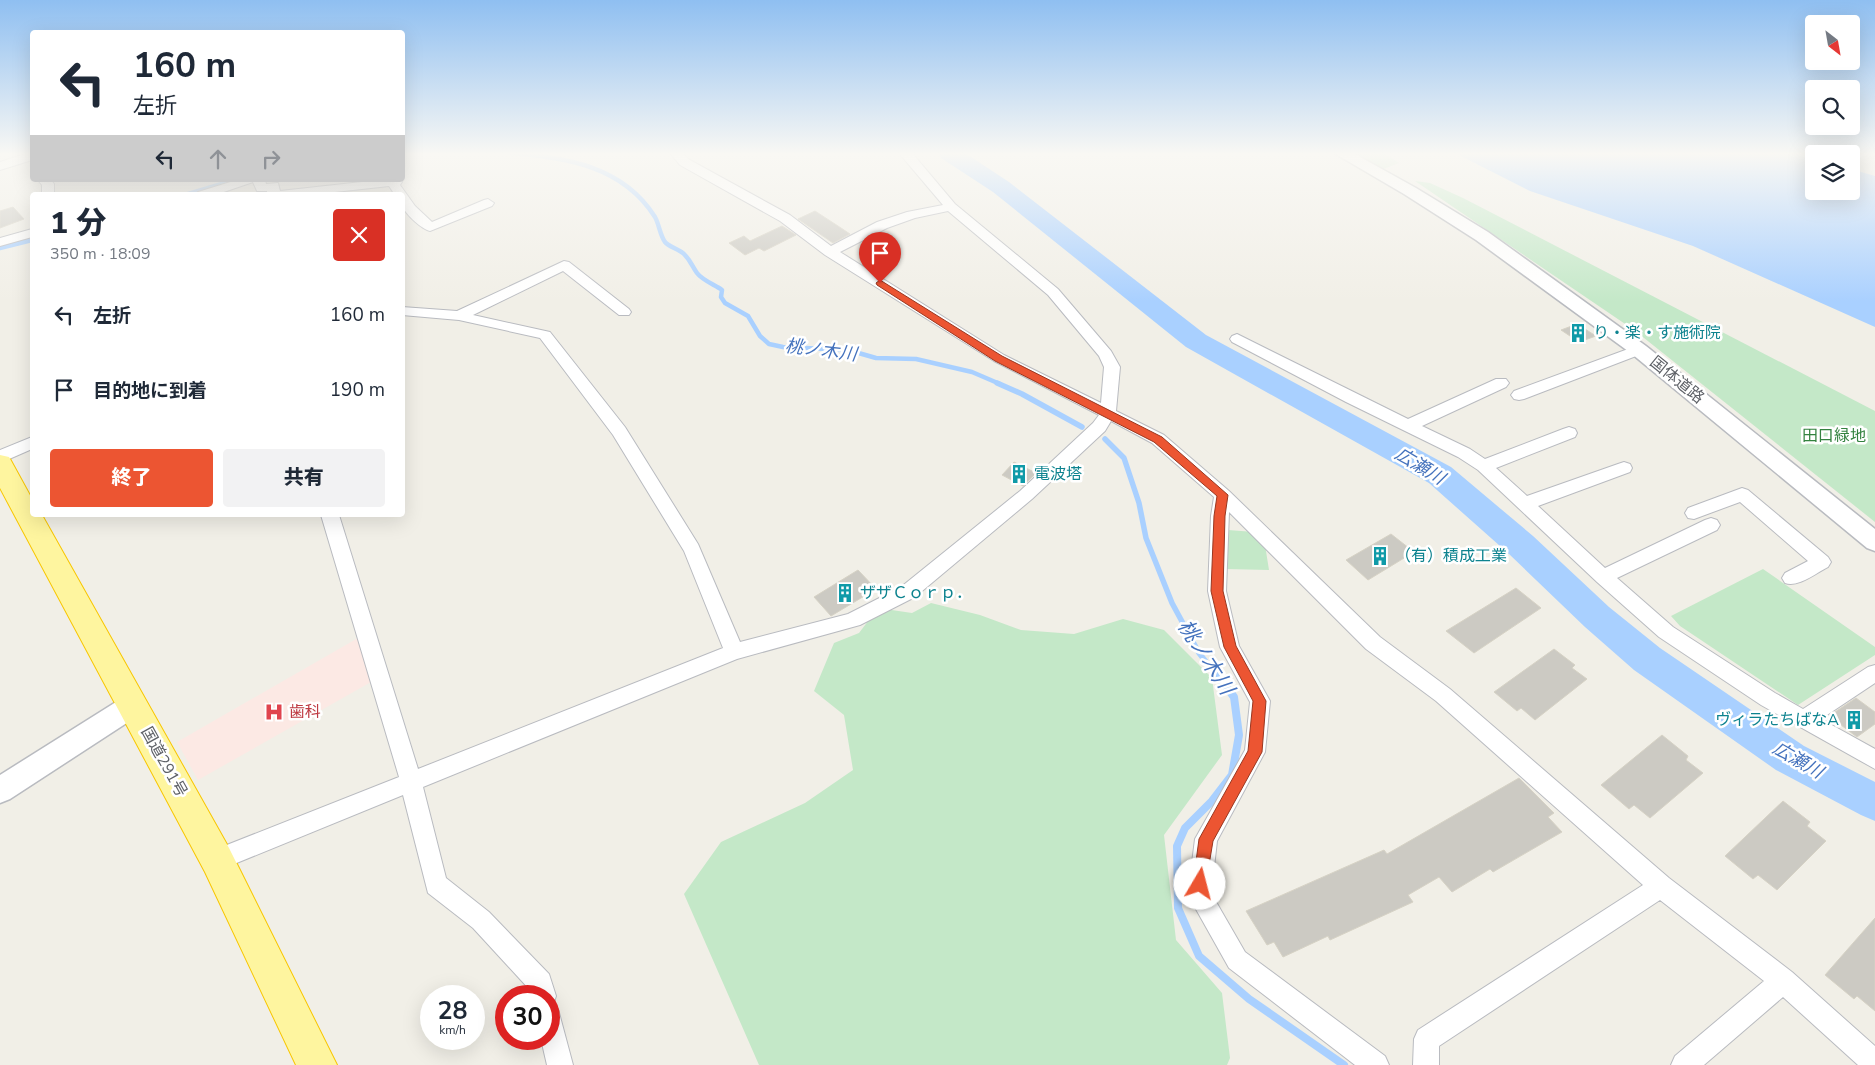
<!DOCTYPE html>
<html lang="ja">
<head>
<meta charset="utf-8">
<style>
  body { margin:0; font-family:"Nunito Sans","Noto Sans JP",sans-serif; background:#f2f2f3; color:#1f2937; height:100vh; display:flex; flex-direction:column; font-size:19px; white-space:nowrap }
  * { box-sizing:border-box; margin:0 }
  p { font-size:16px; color:#747a83 }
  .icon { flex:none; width:28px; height:28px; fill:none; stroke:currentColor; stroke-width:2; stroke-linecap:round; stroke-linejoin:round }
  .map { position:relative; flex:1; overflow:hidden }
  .panel { position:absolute; left:30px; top:192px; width:375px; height:325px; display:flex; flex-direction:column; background:#fff; border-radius:5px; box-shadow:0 5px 20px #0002 }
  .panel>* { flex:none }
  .banner { position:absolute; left:30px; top:30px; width:375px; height:152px; border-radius:5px; box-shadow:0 5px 20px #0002; background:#fff; color:#1f2937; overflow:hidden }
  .needle { width:32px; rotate:149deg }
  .tools { position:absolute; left:1805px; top:15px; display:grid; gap:10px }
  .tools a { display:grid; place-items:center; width:55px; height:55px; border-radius:5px; background:#fff; box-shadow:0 5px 20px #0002; font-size:25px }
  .speed { position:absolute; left:420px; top:985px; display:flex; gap:10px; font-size:25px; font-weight:700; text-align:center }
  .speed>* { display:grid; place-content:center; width:65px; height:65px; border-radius:50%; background:#fff; box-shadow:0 5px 20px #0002; line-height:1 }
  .speed small { font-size:12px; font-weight:400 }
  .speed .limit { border:8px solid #d22; background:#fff; color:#111 }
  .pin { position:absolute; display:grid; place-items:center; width:42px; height:42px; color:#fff; margin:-51px -21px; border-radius:50% 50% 50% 0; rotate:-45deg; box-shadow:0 0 5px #0007 }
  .pin .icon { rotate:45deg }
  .me { position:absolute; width:55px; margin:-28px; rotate:8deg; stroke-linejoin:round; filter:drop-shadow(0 0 4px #0008) }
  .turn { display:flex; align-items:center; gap:18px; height:105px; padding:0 20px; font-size:22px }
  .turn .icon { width:65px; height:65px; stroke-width:2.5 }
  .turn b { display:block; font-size:35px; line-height:42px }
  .lanes { display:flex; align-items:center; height:48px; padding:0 20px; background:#0003; justify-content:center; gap:25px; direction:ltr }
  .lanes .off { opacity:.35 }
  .round { display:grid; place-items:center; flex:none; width:52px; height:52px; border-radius:5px; background:#f2f2f3 }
  .summary { display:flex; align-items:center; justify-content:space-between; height:85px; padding:0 20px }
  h1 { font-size:30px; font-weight:800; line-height:38px }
  .primary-button { display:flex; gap:10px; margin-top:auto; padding:10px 20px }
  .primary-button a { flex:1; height:58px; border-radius:5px; background:#ec5532; color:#fff; font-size:20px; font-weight:800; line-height:58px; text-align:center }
  .primary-button a+a { background:#f2f2f3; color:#1f2937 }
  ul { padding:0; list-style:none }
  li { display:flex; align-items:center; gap:15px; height:75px; padding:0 20px }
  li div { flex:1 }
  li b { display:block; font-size:19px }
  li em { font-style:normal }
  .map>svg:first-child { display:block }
  .medical { fill:#fce9e4 }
  .green { fill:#c4e8c8 }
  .water { fill:#a9d0ff }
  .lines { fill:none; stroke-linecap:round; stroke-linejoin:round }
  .stream-far2 { stroke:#a9d0ff; stroke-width:4.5 }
  .stream-far1 { stroke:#a9d0ff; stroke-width:5.5 }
  .stream { stroke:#a9d0ff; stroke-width:8 }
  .river { fill:#a9d0ff; fill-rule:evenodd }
  .building { fill:#cccac3; stroke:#d6d2c5 }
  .minor-casing { stroke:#b9bbc0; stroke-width:2 }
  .tertiary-casing { stroke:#b9bbc0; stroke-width:3 }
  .trunk-casing { stroke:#f8c600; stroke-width:2 }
  .minor { fill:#fff; fill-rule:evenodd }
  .tertiary { fill:#fff; fill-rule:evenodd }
  .trunk { fill:#fef59f; fill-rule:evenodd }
  .route { fill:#ec5532; stroke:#993720 }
  .labels { text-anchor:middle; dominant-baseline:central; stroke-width:5; stroke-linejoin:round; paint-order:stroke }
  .culture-label { font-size:16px; fill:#0d838f; stroke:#fff; text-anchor:start }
  .street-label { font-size:16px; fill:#5e6167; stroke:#fff }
  .park-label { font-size:16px; fill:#33823f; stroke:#fff }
  .health-label { font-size:16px; fill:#be3a42; stroke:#fff; text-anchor:start }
  .water-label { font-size:18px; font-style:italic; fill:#4472bd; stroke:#fff }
  .near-water-label { font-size:21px; font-style:italic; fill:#4472bd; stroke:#fff }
</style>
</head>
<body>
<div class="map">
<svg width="1875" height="1065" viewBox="0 0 1875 1065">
  <rect width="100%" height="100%" fill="#f1efe7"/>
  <path class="medical" d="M358 638 371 682 198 780 177 742Z"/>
  <path class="green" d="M1349 153H1384L1399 163 1381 170Z
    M1415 181 1430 183 1463 198 1875 411V522L1634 330Z
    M1228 530 1254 532 1265 545 1269 570 1226 569Z
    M1763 569 1875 647V655L1798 705 1680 626 1671 616Z
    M931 603 980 615 1021 630 1074 634 1123 619 1164 630 1212 678 1222 755 1164 835 1176 940 1222 993 1230 1058 1227 1065H759L684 894 721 842 805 803 853 770 844 715 814 691 834 643 859 633 878 608 912 613Z"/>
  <path class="water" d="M1455 153H1799L1814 158V191H1851V169L1875 176V327L1693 246 1530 191Z"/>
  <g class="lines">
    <path class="stream-far2" d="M510 153C565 157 623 166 655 217 659 224 660 235 665 242 669 247 679 249 684 254 691 261 692 266 697 273 702 280 715 285 722 290L721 297 725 303 748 316 760 336 769 344 783 347 848 350 876 358 916 359 972 372 1000 384
      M185 195 235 180
      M0 248 32 240"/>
    <path class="stream-far1" d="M997 383 1022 394 1082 427
      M1105 439 1124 458 1139 503 1146 538 1172 603 1199 653 1222 682"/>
    <path class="stream" d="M1221 680 1234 697 1239 735 1232 775 1212 801 1185 828 1177 846 1178 908 1199 956 1249 999 1344 1065"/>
    <path class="river" d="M938 153H965L1009 182 1206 335 1451 467 1533 536 1609 607 1660 648 1804 746 1875 782V821L1861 815 1776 770 1634 670 1585 627 1509 554 1429 483 1186 347 993 192 941 158Z"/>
  </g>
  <path class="building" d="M13 207 24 219 0 228V211Z
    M815 211 838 226 850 234 833 243 798 219Z
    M782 226 796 235 764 251 759 248 745 255 729 243 744 236 750 241Z
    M1577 324 1596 336 1579 342 1561 330Z
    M1014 462 1036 473 1023 486 1002 475Z
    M1391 534 1414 552 1368 580 1346 560Z
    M858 570 876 589 831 616 814 597Z
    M1516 588 1541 608 1474 653 1446 631Z
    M1554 649 1575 665 1572 668 1587 679 1535 720 1521 708 1517 711 1494 692Z
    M1856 698 1875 712V724L1857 737 1829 716Z
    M1662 735 1688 756 1686 760 1703 773 1650 818 1634 805 1629 809 1601 785Z
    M1519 778 1554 813 1548 817 1562 832 1493 872 1490 869 1452 892 1439 877 1408 895 1413 902 1330 940 1328 936 1283 957 1274 942 1267 945 1246 911 1384 850 1387 854Z
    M1783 801 1810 822 1807 826 1826 841 1777 890 1758 875 1753 879 1725 856Z
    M1875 918V1011L1857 996 1854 999 1825 975Z"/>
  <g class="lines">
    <g class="minor-casing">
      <path id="minor" d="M28 153H32V160L0 170V162Z
        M670 153H683L688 159 790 215 831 246 877 222 907 212 943 205 899 153H912L955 204 1058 289 1111 351 1120 367 1116 411 1164 435 1229 491 1380 637 1450 689 1669 878 1792 972 1875 1046V1065H1858L1783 997 1704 1065H1671L1675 1056 1764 981 1660 900 1439 1046V1065H1413L1414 1039 1418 1030 1643 885 1436 701 1366 649 1229 512 1226 591 1239 646 1270 701 1265 752 1217 841 1211 893 1245 952 1385 1056 1389 1065H1355L1229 968 1188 895 1195 839 1245 750 1250 702 1220 647 1208 591 1211 516 1214 497 1152 443 1111 421 1105 431 1032 499 915 597 860 625 737 659 423 787 446 878 489 912 549 974 556 996 553 1005 550 1006 558 1009 573 1065H547L541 1039H549V996H532L530 990 473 928 428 893 403 795 217 871 209 868 206 860 209 852 399 777 321 515H339L418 769 723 648 684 551 613 435 540 338 459 320 402 315V307L457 311 564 261 569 262 629 309 631 312 629 315H619L563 271 473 315 550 332 625 427 698 544 740 642 848 614 901 587 1020 491 1093 423 1099 415 994 361 825 255 780 221 680 165ZM948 211 1048 295 1099 356 1104 367 1101 403 1004 355 840 252 887 228 915 218Z
        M38 180H51L54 184V195H42V185Z
        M237 180H265L266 184 278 183 280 191 380 180H401L402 182 400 185 415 206 432 222 484 200 488 199 494 203 492 206 430 231C422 229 406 215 403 207 402 204 402 199 402 195H395L389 186 308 195H267V191H257L253 182 215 195H196L198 192Z
        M32 229V237L0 246V238Z
        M1237 334 1408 419 1496 379H1506L1509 383 1506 387 1422 426 1470 449 1485 459 1563 429 1569 427 1575 429 1577 433 1575 437 1496 468 1527 496 1618 464 1624 462 1630 464 1632 468 1630 472 1538 506 1605 568 1705 520 1711 518 1717 520 1720 525 1717 530 1617 578 1673 627 1775 693 1803 709 1868 667 1875 665V683L1821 719 1875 749V769L1761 705 1659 637 1597 582 1478 470 1458 457 1346 402 1232 342 1230 339 1232 336Z
        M1639 345 1644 347 1646 350 1644 353 1524 399 1519 400 1514 399 1511 395 1514 391Z
        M32 437V449L0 463V450Z
        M1742 488 1748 490 1828 557 1831 562 1828 567C1816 573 1798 588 1785 583L1782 578 1785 573 1808 561 1740 502 1694 519 1688 518 1685 513 1688 508Z"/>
    </g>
    <g class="tertiary-casing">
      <path id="tertiary" d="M1334 153H1353L1416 188 1488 232 1646 346 1875 529V551L1867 548 1632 354 1476 240 1404 194Z
        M133 694 142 697 146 705 142 713 10 799 0 803V775L124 697Z"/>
    </g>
    <g class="trunk-casing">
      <path id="trunk" d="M0 455 9 457 32 499V515H42L229 848 337 1065H296L205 872 0 488Z"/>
    </g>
    <use href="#minor" class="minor"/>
    <use href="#tertiary" class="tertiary"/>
    <use href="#trunk" class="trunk"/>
  </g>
  <linearGradient id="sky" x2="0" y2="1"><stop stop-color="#8fbff1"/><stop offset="0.51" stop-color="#f9f8f4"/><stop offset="1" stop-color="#f9f8f4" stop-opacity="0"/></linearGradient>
  <rect width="1875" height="302" fill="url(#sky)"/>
  <path class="route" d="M880 280 1002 356 1162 437 1228 495 1225 516 1223 591 1236 646 1266 701 1262 752 1213 841 1205 889 1200 891 1195 889 1193 884 1199 839 1248 751 1253 701 1224 647 1211 591 1214 516 1217 496 1154 442 995 361 877 285 876 283Z"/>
  <defs>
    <g id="building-bare" transform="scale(1.5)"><path d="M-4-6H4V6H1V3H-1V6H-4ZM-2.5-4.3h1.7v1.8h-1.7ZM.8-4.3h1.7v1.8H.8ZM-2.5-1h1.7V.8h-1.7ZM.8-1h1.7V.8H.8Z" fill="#0f9aa8" stroke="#fff" stroke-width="2.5" paint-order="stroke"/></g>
    <g id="hospital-bare" transform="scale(1.5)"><path d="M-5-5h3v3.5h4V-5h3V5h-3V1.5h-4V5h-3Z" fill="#e0444e" stroke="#fff" stroke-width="2.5" paint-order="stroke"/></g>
  </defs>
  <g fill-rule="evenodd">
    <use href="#building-bare" x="1578" y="333"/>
    <use href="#building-bare" x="1019" y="474"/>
    <use href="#building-bare" x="1380" y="556"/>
    <use href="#building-bare" x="845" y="593"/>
    <use href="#hospital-bare" x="274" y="712"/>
    <use href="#building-bare" x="1854" y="720"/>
  </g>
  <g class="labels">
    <g class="culture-label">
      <text x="1593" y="333">り・楽・す施術院</text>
      <text x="1034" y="474">電波塔</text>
      <text x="1395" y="556">（有）積成工業</text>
      <text x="860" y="593">ザザＣｏｒｐ．</text>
      <text x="1839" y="720" text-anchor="end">ヴィラたちばなA</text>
    </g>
    <g class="street-label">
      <text transform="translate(1677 380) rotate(39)">国体道路</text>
      <text transform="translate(164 762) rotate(61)">国道291号</text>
    </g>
    <g class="park-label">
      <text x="1834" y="436">田口緑地</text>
    </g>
    <g class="health-label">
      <text x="289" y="712">歯科</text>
    </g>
    <g class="water-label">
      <text transform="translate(821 350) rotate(7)">桃ノ木川</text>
      <text transform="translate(1420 466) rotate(31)">広瀬川</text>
      <text transform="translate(1798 760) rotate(30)">広瀬川</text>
    </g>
    <g class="near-water-label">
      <text transform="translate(1206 657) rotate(57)">桃ノ木川</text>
    </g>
  </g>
</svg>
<div class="tools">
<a><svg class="needle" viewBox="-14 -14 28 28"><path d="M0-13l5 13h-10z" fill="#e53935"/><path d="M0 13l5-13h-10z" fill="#747a83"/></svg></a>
<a><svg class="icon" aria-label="search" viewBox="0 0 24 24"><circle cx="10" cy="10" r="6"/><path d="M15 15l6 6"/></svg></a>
<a><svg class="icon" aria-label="layers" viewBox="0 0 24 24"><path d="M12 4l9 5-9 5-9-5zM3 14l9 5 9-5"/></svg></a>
</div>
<div class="speed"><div>28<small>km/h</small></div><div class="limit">30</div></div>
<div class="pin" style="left:880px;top:283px;background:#d93025"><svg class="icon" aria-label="arrive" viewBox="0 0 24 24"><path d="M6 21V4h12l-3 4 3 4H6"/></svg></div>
<svg class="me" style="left:1200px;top:884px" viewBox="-20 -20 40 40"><circle r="19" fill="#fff"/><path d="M0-13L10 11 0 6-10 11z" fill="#ec5532"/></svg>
<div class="banner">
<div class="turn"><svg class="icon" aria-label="left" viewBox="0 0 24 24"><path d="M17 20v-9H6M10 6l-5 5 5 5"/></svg><div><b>160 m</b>左折</div></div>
<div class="lanes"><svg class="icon" aria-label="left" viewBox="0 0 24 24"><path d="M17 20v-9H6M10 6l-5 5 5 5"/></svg><svg class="icon off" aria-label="ahead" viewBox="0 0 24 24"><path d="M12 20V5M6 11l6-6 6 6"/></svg><svg class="icon off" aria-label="right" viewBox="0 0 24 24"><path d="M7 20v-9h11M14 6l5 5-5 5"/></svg></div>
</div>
<section class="panel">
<div class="summary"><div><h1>1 分</h1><p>350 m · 18:09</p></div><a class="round" style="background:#d93025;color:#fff"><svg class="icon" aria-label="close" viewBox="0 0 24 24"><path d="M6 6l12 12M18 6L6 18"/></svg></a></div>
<ul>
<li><svg class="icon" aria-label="left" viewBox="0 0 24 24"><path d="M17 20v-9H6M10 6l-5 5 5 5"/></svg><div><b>左折</b></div><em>160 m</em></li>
<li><svg class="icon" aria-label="arrive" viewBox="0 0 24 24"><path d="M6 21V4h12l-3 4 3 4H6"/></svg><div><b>目的地に到着</b></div><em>190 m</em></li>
</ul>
<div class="primary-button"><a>終了</a><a>共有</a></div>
</section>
</div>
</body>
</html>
